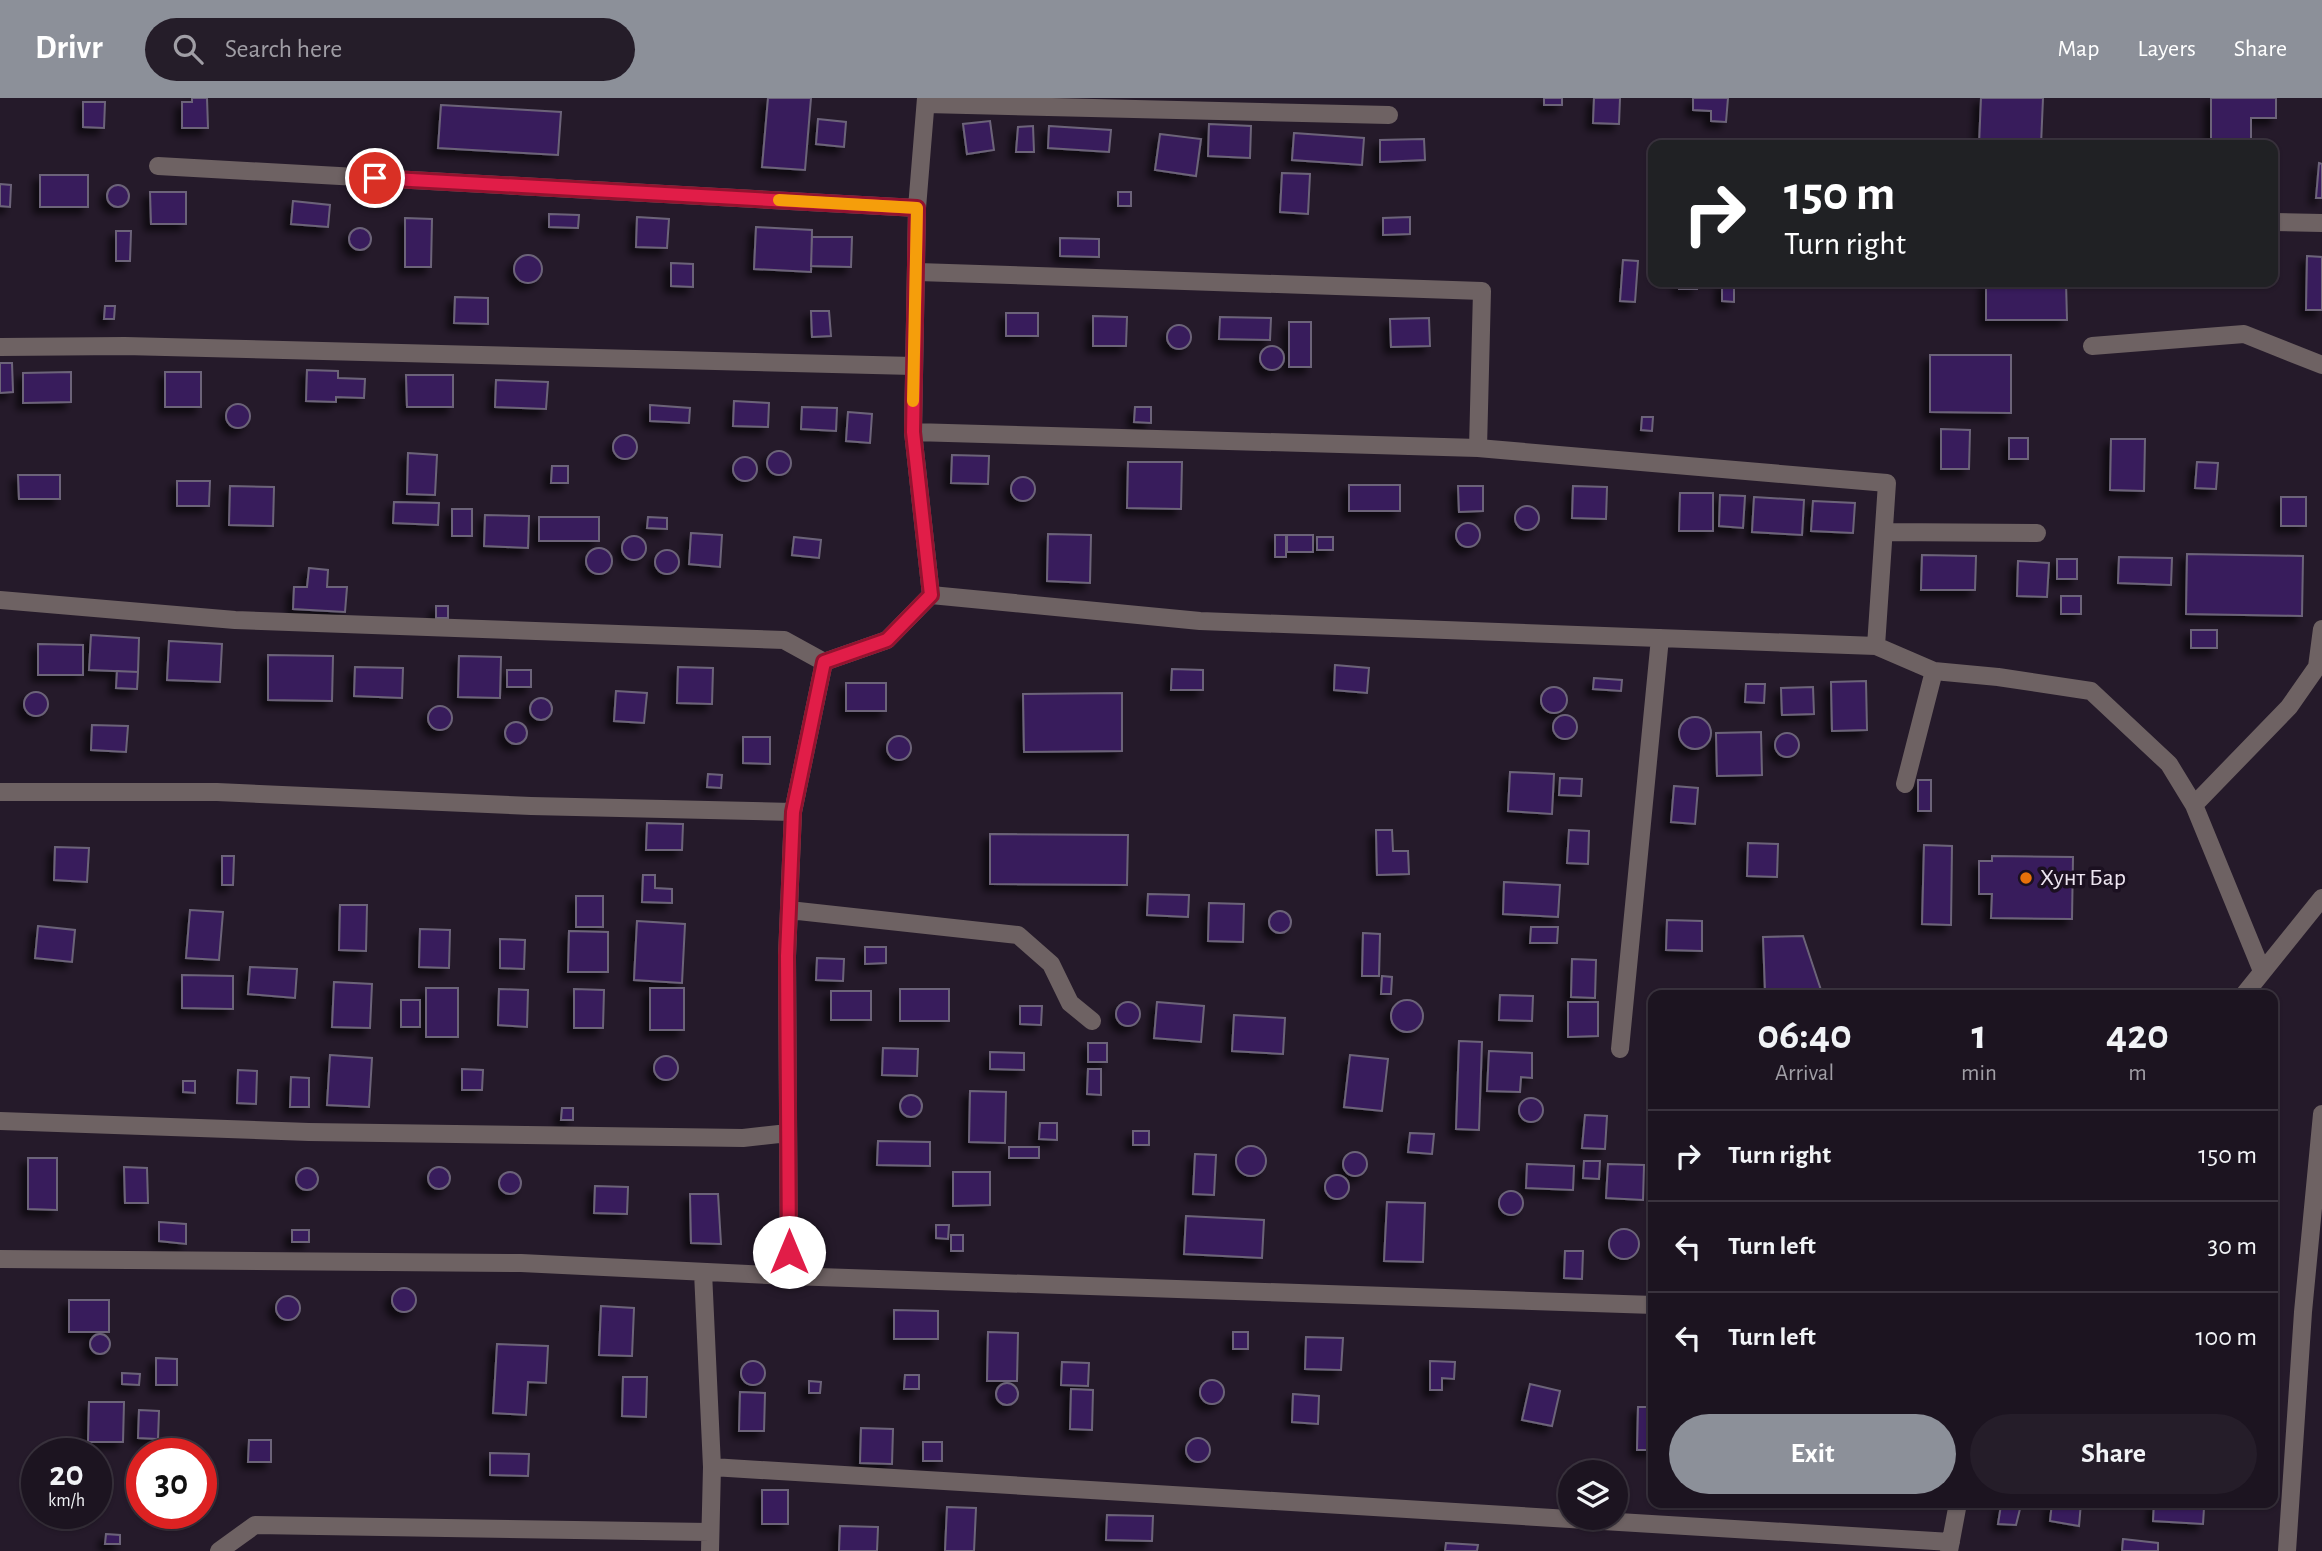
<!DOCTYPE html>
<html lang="en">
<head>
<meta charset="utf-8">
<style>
  body { margin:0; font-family:"Alegreya Sans",sans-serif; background:#251d29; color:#f1f3f6; height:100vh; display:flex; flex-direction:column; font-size:26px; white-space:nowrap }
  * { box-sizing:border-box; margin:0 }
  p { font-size:23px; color:#a09ea5 }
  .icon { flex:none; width:38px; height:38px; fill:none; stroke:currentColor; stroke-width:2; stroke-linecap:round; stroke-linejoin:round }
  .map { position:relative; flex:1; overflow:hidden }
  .sheet { position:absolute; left:1648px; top:892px; width:630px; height:518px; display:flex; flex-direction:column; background:#1c1420; border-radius:14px; box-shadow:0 2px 5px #0004,0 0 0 2px #3a333e }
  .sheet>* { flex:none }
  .guide { position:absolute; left:1648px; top:42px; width:630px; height:147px; border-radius:14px; box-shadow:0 2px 5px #0004,0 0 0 2px #3a333e; background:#202124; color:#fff; overflow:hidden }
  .buttons { position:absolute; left:1558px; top:1362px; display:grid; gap:14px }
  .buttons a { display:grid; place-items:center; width:70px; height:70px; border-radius:50%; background:#1c1420; box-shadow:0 2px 5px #0004,0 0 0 2px #3a333e; font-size:35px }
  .speed { position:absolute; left:21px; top:1340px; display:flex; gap:14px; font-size:35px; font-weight:700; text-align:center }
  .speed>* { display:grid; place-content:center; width:91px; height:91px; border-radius:50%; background:#1c1420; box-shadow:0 2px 5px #0004,0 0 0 2px #3a333e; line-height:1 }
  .speed small { font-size:18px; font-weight:400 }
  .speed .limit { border:10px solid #d22; background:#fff; color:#111 }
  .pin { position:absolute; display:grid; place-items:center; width:60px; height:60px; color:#fff; margin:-30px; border:4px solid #fff; border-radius:50%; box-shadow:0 2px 7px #0007 }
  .me { position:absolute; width:77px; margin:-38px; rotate:0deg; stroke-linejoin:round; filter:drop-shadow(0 0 5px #0008) }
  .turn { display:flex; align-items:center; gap:24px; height:147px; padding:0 21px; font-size:32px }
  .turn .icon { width:91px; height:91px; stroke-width:2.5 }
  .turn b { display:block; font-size:49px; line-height:60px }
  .eta { display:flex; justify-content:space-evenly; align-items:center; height:119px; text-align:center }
  .eta b { font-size:42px; font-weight:600; line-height:49px }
  .primary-button { display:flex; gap:14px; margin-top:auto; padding:14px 21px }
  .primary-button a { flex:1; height:80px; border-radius:42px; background:#8c9099; color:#fff; font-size:28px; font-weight:600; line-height:80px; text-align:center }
  .primary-button a+a { background:#251d29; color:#f1f3f6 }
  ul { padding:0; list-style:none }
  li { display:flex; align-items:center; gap:21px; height:91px; padding:0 21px; border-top:2px solid #3a333e }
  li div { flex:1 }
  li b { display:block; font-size:26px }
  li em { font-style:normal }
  header { display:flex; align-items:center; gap:42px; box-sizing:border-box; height:98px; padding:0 35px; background:#8c9099; color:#fff }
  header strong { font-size:33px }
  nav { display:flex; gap:38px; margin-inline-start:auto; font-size:24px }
  .search { width:490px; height:63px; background:#251d29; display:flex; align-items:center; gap:18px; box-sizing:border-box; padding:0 24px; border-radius:38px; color:#a09ea5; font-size:26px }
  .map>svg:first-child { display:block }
  .building { fill:#391b5c; stroke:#6c6479; stroke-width:2; filter:url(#shadow) }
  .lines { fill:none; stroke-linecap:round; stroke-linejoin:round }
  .minor { stroke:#6e6263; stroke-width:18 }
  .route-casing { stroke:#92132f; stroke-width:18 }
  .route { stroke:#e11d48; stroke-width:12 }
  .slow { stroke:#f59e0b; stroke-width:12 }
  .food-dot { fill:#e8710a; stroke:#1b1020; stroke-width:2.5 }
  .labels { text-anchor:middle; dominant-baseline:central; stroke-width:7; stroke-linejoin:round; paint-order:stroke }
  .poi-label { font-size:24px; fill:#ede5f0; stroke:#1b1020; text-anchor:start }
</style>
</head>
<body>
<header>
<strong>Drivr</strong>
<div class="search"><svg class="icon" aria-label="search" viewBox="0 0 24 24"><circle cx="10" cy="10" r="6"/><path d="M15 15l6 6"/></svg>Search here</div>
<nav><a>Map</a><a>Layers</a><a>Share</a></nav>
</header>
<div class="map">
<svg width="2322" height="1453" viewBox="0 0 2322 1453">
  <defs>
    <filter id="shadow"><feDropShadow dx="-6" dy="6" stdDeviation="3.5" flood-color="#0009"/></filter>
  </defs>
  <rect width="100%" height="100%" fill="#251a2a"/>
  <path class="building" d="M192 0H207L208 30H182V4H192Z
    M768 0H811L805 72 762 69Z
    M1544 0H1562V7H1544Z
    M1594 0H1620L1619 26 1593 25Z
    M1693 0H1728L1726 24 1711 23V13L1693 12Z
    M1981 0H2043L2041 47H1979Z
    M2211 0H2276V20H2251V47H2211Z
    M83 4H105L104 30 83 29Z
    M441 7 561 14 558 57 438 50Z
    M818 21 846 24 844 49 816 46Z
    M990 23 994 52 967 56 963 26Z
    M1209 26 1251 28 1250 60 1208 58Z
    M1033 28 1034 54H1016L1018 29Z
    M1049 28 1111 32 1109 54 1048 50Z
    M1294 35 1364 40 1362 67 1292 62Z
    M1160 36 1201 41 1196 78 1155 72Z
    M1424 41 1425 62 1380 64V42Z
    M2319 65 2322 66V100H2316Z
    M1282 75 1310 76 1308 116 1280 114Z
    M40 77H88V109H40Z
    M0 86 11 87 10 109 0 108Z
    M107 98a11 11 0 1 1 22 0a11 11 0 1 1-22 0Z
    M150 94H186V126H151Z
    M1118 94H1131V108H1118Z
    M293 103 330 107 328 129 291 126Z
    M549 116 579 117 578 130 549 129Z
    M637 119 669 121 667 150 636 149Z
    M1410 119V136L1383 137V120Z
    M405 120 432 121 431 169H405Z
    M756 129 812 132 811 174 754 171Z
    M349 141a11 11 0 1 1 22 0a11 11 0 1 1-22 0Z
    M116 133H131L130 163H116Z
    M812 139H852L851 169 811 168Z
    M1060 140 1099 141V159L1060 158Z
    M514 171a14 14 0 1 1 28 0a14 14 0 1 1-28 0Z
    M2307 158 2322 159V212H2306Z
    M1623 162 1638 163 1635 204 1620 203Z
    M671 165 693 166V189L671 188Z
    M1679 184H1697V191H1679Z
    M1722 184H1734V204L1722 203Z
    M1986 184H2066L2067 222H1986Z
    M455 199 488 200V226L454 225Z
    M105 208H115L114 221H104Z
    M811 213H829L831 238 812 239Z
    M1006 215H1038V238H1006Z
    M1093 218 1127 219 1126 248H1093Z
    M1220 219 1271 220 1270 242 1219 241Z
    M1429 220 1430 248 1391 249 1390 221Z
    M1289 224H1311V269H1289Z
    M1167 239a12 12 0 1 1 24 0a12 12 0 1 1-24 0Z
    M1260 260a12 12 0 1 1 24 0a12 12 0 1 1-24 0Z
    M1930 257H2011V315L1930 314Z
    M0 265H12L13 294 0 295Z
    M307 272 338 273V280L365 281 364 300 336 299V304L306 303Z
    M71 274V304L23 305V275Z
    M165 274H201V309H165Z
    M406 277H453V309H407Z
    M496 282 548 284 546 311 495 309Z
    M734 303 769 305 768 329 733 328Z
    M226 318a12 12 0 1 1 24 0a12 12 0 1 1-24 0Z
    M650 307 690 310 689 325 650 323Z
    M802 309 837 310 836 333 801 331Z
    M1135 309H1151V325L1134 324Z
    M848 314 872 316 870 345 846 343Z
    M1642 319H1653L1652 333 1641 332Z
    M1941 331 1970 332 1969 371H1941Z
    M613 349a12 12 0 1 1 24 0a12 12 0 1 1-24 0Z
    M2009 340H2028V361H2009Z
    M2111 341H2145L2144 393 2110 392Z
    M767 365a12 12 0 1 1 24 0a12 12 0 1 1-24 0Z
    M408 355 437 357 435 397 407 396Z
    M952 357 989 358 988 386 951 385Z
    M733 371a12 12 0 1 1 24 0a12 12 0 1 1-24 0Z
    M1128 364H1182L1181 411 1127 410Z
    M2197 364 2218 365 2216 391 2195 390Z
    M552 368H568V385H551Z
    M18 377H60V401H19Z
    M1011 391a12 12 0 1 1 24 0a12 12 0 1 1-24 0Z
    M177 383H210L209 408H177Z
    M1349 387H1400V413H1349Z
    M230 388 274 389 273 428 229 427Z
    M1458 388H1483V413L1459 414Z
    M1573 388 1607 389 1606 421 1572 420Z
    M1680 395H1713V433H1679Z
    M1720 397 1745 398 1743 430 1719 428Z
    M1754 399 1804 402 1802 437 1752 434Z
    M2281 399H2306V428H2281Z
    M1813 403 1855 405 1853 435 1811 433Z
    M394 404 439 405 438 427 393 425Z
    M1515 420a12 12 0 1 1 24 0a12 12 0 1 1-24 0Z
    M452 411H472V438H452Z
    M485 417 529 418 528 450 484 448Z
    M539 419H599V443H539Z
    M648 419 667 420V431L647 430Z
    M1456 437a12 12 0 1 1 24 0a12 12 0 1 1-24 0Z
    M691 435 722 437 720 469 689 466Z
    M1048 436 1091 437 1090 485 1047 483Z
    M1275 437H1286V459H1275Z
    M1287 437H1313V454H1287Z
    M622 450a12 12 0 1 1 24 0a12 12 0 1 1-24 0Z
    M794 439 821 442 819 460 792 457Z
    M1317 439H1333V452H1317Z
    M586 463a13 13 0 1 1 26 0a13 13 0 1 1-26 0Z
    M655 464a12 12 0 1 1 24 0a12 12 0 1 1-24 0Z
    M2187 456 2303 458 2302 518 2186 516Z
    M1922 457 1976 458 1975 492H1921Z
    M2119 459 2172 460 2171 487 2118 485Z
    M2057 461H2077V481H2057Z
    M2018 463 2049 465 2047 499 2017 498Z
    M309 470 328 472 327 489H347L345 514 293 511 294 489H307Z
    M2061 498H2081V516H2061Z
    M436 508H448V520H436Z
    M2191 532H2217V550H2191Z
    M91 537 139 540 138 574 89 572Z
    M169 543 222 546 220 584 167 582Z
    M38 546 83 547V577H38Z
    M268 557 333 558 332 603 268 602Z
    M459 558 501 559 500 600 458 599Z
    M1335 567 1369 570 1367 595 1334 592Z
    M355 569 403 570 402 600 354 598Z
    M678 569 713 570 712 606 677 605Z
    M1172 571 1203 572V592H1171Z
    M507 572H531V589H507Z
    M117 573 138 574 137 591 116 590Z
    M1594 580 1622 582 1621 593 1593 591Z
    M1866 583 1867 632 1832 633 1831 584Z
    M846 585H886V613H846Z
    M1746 586H1765L1764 605 1745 604Z
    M1813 589 1814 616 1782 617 1781 590Z
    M1541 602a13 13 0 1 1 26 0a13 13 0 1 1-26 0Z
    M616 593 647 595 644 625 614 623Z
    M24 606a12 12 0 1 1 24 0a12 12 0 1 1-24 0Z
    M1122 595V653L1024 654 1023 596Z
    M530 611a11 11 0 1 1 22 0a11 11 0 1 1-22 0Z
    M428 620a12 12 0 1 1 24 0a12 12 0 1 1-24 0Z
    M1553 629a12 12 0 1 1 24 0a12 12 0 1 1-24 0Z
    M1679 635a16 16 0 1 1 32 0a16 16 0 1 1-32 0Z
    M505 635a11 11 0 1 1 22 0a11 11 0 1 1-22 0Z
    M92 627 128 628 126 654 91 652Z
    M1761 634 1762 677 1717 678 1716 635Z
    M1775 647a12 12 0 1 1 24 0a12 12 0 1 1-24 0Z
    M887 650a12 12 0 1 1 24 0a12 12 0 1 1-24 0Z
    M743 639H770V666L743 665Z
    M1510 674 1554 676 1552 716 1508 713Z
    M708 676 722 677 721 690 707 689Z
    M1560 680 1582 681 1581 698 1559 697Z
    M1918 682H1931V713H1918Z
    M1674 688 1698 690 1695 726 1671 724Z
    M647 725 683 726 682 752H646Z
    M1376 732H1392L1393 753H1408L1409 776 1377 777Z
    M1569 732 1589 733 1588 766 1567 765Z
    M990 736 1128 737 1127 787 990 786Z
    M1748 745 1778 746 1777 779 1747 778Z
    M1924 747 1952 748 1951 827 1922 826Z
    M55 749 89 750 87 784 54 782Z
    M222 758H234L233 787H222Z
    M1992 758 2073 759 2072 821 1991 820 1992 796H1979V763H1992Z
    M643 777H655V790L672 791V805L642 804Z
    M1504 784 1560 787 1558 819 1503 816Z
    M1148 796 1189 797 1188 819 1147 817Z
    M576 798H603V829H576Z
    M1209 805 1244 806 1243 844 1208 843Z
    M340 807H367L366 853 339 852Z
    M190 812 223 814 219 862 186 860Z
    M1269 824a11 11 0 1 1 22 0a11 11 0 1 1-22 0Z
    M1667 822 1702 823V853L1666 852Z
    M637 823 685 826 682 885 634 882Z
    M38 828 75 832 72 864 35 860Z
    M1531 829H1558L1557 845H1530Z
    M420 831 450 832 449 870 419 869Z
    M569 833 608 834V874H568Z
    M1363 835 1380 836 1379 878H1362Z
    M1803 838 1821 892 1765 893 1763 839Z
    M500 841 525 842 524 871 500 870Z
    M865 849H886V865L865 866Z
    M817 860 844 861 843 883 816 882Z
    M1572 861 1596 862 1595 900 1571 899Z
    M250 869 297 871 295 900 248 896Z
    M182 877 233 878V911L182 910Z
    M1382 878 1392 879 1391 896H1381Z
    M334 884 372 886 370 930 332 929Z
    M426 890H458V939H426Z
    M650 890H684V932H650Z
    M499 891 528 892 527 929 498 927Z
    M574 891 604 892 603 930H574Z
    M900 891H949V923H900Z
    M831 893H871V922H831Z
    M1500 897 1533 898 1532 923 1499 922Z
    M1391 918a16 16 0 1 1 32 0a16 16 0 1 1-32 0Z
    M401 902H420V929H401Z
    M1116 916a12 12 0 1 1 24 0a12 12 0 1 1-24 0Z
    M1157 904 1204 908 1201 944 1154 940Z
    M1568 904H1598V938L1568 939Z
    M1020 908H1042L1041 927 1020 926Z
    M1234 917 1285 920 1283 956 1232 953Z
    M1459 943 1482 944 1479 1032 1456 1031Z
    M1088 945H1107V964H1088Z
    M883 950 918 951 917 978 882 977Z
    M1489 953 1532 955V980L1521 979 1520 994 1487 993Z
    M990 954 1024 955V972L990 971Z
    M330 957 372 960 369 1009 327 1007Z
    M1350 957 1388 961 1382 1013 1344 1009Z
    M654 970a12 12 0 1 1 24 0a12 12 0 1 1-24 0Z
    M462 971 483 972 482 992H462Z
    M1088 971H1101V997L1087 996Z
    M238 972 257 973 256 1006 237 1005Z
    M291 979 309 980V1009H290Z
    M183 983H195V995L183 994Z
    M970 993 1006 994 1005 1045 969 1044Z
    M900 1008a11 11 0 1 1 22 0a11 11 0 1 1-22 0Z
    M1519 1012a12 12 0 1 1 24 0a12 12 0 1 1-24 0Z
    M562 1010H573V1022H561Z
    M1585 1017 1607 1018 1605 1051 1582 1050Z
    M1040 1025H1057V1042L1039 1041Z
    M1133 1033H1149V1047H1133Z
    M1410 1035 1434 1036 1432 1056 1408 1054Z
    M878 1043 930 1044V1068L877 1067Z
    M1236 1063a15 15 0 1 1 30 0a15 15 0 1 1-30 0Z
    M1009 1049H1039V1060H1009Z
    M1343 1066a12 12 0 1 1 24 0a12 12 0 1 1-24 0Z
    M1195 1056 1216 1057 1214 1097 1193 1096Z
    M28 1060H57V1112L28 1111Z
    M1584 1063H1600L1599 1081 1583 1080Z
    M1527 1066 1574 1068 1573 1092 1526 1090Z
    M1608 1066 1644 1067 1643 1102 1606 1100Z
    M124 1069 147 1070 148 1105H125Z
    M428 1080a11 11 0 1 1 22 0a11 11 0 1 1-22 0Z
    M296 1081a11 11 0 1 1 22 0a11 11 0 1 1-22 0Z
    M499 1085a11 11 0 1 1 22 0a11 11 0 1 1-22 0Z
    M953 1074H990V1107L953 1108Z
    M1325 1089a12 12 0 1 1 24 0a12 12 0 1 1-24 0Z
    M595 1088 628 1089 627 1116 594 1115Z
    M1499 1105a12 12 0 1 1 24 0a12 12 0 1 1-24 0Z
    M690 1096H718L721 1146 691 1145Z
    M1387 1104 1425 1105 1423 1164 1384 1163Z
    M1186 1118 1264 1122 1262 1160 1184 1156Z
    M159 1124 186 1126V1146L159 1143Z
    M936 1127H949L948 1141 936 1140Z
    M1609 1146a15 15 0 1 1 30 0a15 15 0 1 1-30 0Z
    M292 1132H309V1144H292Z
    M951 1137H963V1153H951Z
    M1565 1153H1583L1582 1181 1564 1180Z
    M392 1202a12 12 0 1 1 24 0a12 12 0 1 1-24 0Z
    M276 1210a12 12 0 1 1 24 0a12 12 0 1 1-24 0Z
    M69 1202H109V1234H69Z
    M601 1208 634 1210 632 1258 599 1257Z
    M894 1212 938 1213V1241H894Z
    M988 1234 1018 1235 1017 1283H987Z
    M1233 1234H1248V1251H1233Z
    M90 1246a10 10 0 1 1 20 0a10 10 0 1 1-20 0Z
    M1306 1239 1343 1240 1341 1272 1305 1271Z
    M497 1246 548 1248 546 1285 528 1284 526 1317 493 1315Z
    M156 1260 177 1261V1287H156Z
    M1430 1263 1455 1264 1454 1281 1442 1280V1292H1430Z
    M741 1275a12 12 0 1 1 24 0a12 12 0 1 1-24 0Z
    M1062 1264 1089 1265 1088 1288 1061 1287Z
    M122 1275 140 1276 139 1287 122 1286Z
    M905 1277H919V1291H904Z
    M623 1279H647L646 1319 622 1318Z
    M1200 1294a12 12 0 1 1 24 0a12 12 0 1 1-24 0Z
    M809 1283 821 1284 820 1295H809Z
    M996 1296a11 11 0 1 1 22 0a11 11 0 1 1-22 0Z
    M1530 1286 1560 1293 1552 1328 1522 1322Z
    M1071 1291 1093 1292 1092 1332 1070 1331Z
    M740 1294 765 1295 764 1333H739Z
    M1293 1296 1319 1298 1318 1326 1292 1324Z
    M89 1304H124L123 1344H88Z
    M1638 1309H1654V1352H1637Z
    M139 1312 159 1313 158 1341 138 1340Z
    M861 1330 893 1331 892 1366 860 1365Z
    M1186 1352a12 12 0 1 1 24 0a12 12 0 1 1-24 0Z
    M249 1342H271V1364H248Z
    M923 1344H942V1363H923Z
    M159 1348 189 1350V1356H159Z
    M490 1355 529 1356 528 1378 490 1377Z
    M762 1392H788V1426H762Z
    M2052 1405H2081L2079 1428 2050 1423Z
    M2154 1405H2192V1410H2204L2203 1426 2153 1423Z
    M2001 1407H2021L2016 1427 1998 1426Z
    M947 1409 976 1410 974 1453H945Z
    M1107 1417 1153 1418 1152 1443 1106 1442Z
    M840 1428 878 1429 877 1453H839Z
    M106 1436 120 1437V1446H105Z
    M2123 1441 2158 1445V1453H2122Z
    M1446 1445 1478 1447 1477 1453H1445Z"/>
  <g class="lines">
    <path class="minor" d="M926 0 917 110 913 334 931 497
      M926 6 1389 17
      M158 68 917 110
      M2273 124 2322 125
      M918 174 1482 193 1478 350
      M2092 248 2244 236 2322 267
      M0 249 125 248 913 268
      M913 334 1478 350 1887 385 1876 548 1200 523 931 497
      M1884 434 2037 435
      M0 502 235 522 784 542 824 564 887 542 931 497
      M1876 548 1934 573 1998 579 2091 593 2169 666 2194 707 2262 873
      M824 564 793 714 787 858 789 1178 1654 1207
      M1905 686 1934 573
      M0 694H217L531 708 793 714
      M2194 707 2289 609 2317 569 2322 531
      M789 812 1018 837 1051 866 1070 905 1092 923
      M2243 898 2322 800
      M1620 951 1660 540
      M0 1023 309 1034 743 1040 788 1035
      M0 1161 521 1165 789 1178
      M703 1174 712 1369 710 1453
      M712 1369 1951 1444
      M219 1453 255 1427 709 1434
      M1949 1453 1958 1405
      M2287 1453 2303 1214 2322 1016"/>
  </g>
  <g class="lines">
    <g class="route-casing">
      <path id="route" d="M375 80 917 110 913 334 931 497 887 542 824 564 793 714 787 858 789 1154"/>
    </g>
    <use href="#route" class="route"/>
    <path class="slow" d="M779 102 917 110 913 303"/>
  </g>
  <circle class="food-dot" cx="2026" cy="780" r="7"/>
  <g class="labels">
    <g class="poi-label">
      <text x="2040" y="780">Хунт Бар</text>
    </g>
  </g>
</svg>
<div class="buttons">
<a><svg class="icon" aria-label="layers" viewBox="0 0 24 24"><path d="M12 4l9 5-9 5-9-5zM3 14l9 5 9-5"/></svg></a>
</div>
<div class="speed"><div>20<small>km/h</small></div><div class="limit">30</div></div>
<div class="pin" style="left:375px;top:80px;background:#d93025"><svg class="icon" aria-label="arrive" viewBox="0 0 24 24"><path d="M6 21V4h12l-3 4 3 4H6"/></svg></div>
<svg class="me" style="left:789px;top:1154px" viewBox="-20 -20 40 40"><circle r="19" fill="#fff"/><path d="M0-13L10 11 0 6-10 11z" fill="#e11d48"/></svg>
<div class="guide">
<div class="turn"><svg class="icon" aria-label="right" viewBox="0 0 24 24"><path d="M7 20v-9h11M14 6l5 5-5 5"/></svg><div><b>150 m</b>Turn right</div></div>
</div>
<section class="sheet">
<div class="eta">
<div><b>06:40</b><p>Arrival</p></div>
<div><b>1</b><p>min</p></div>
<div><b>420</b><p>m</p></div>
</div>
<ul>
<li><svg class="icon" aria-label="right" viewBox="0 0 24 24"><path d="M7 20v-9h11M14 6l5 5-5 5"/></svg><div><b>Turn right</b></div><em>150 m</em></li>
<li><svg class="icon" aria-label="left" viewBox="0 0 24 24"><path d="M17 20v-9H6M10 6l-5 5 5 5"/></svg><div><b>Turn left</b></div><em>30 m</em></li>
<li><svg class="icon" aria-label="left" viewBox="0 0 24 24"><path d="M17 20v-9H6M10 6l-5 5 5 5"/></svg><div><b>Turn left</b></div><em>100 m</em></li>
</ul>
<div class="primary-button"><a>Exit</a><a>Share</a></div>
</section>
</div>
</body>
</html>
